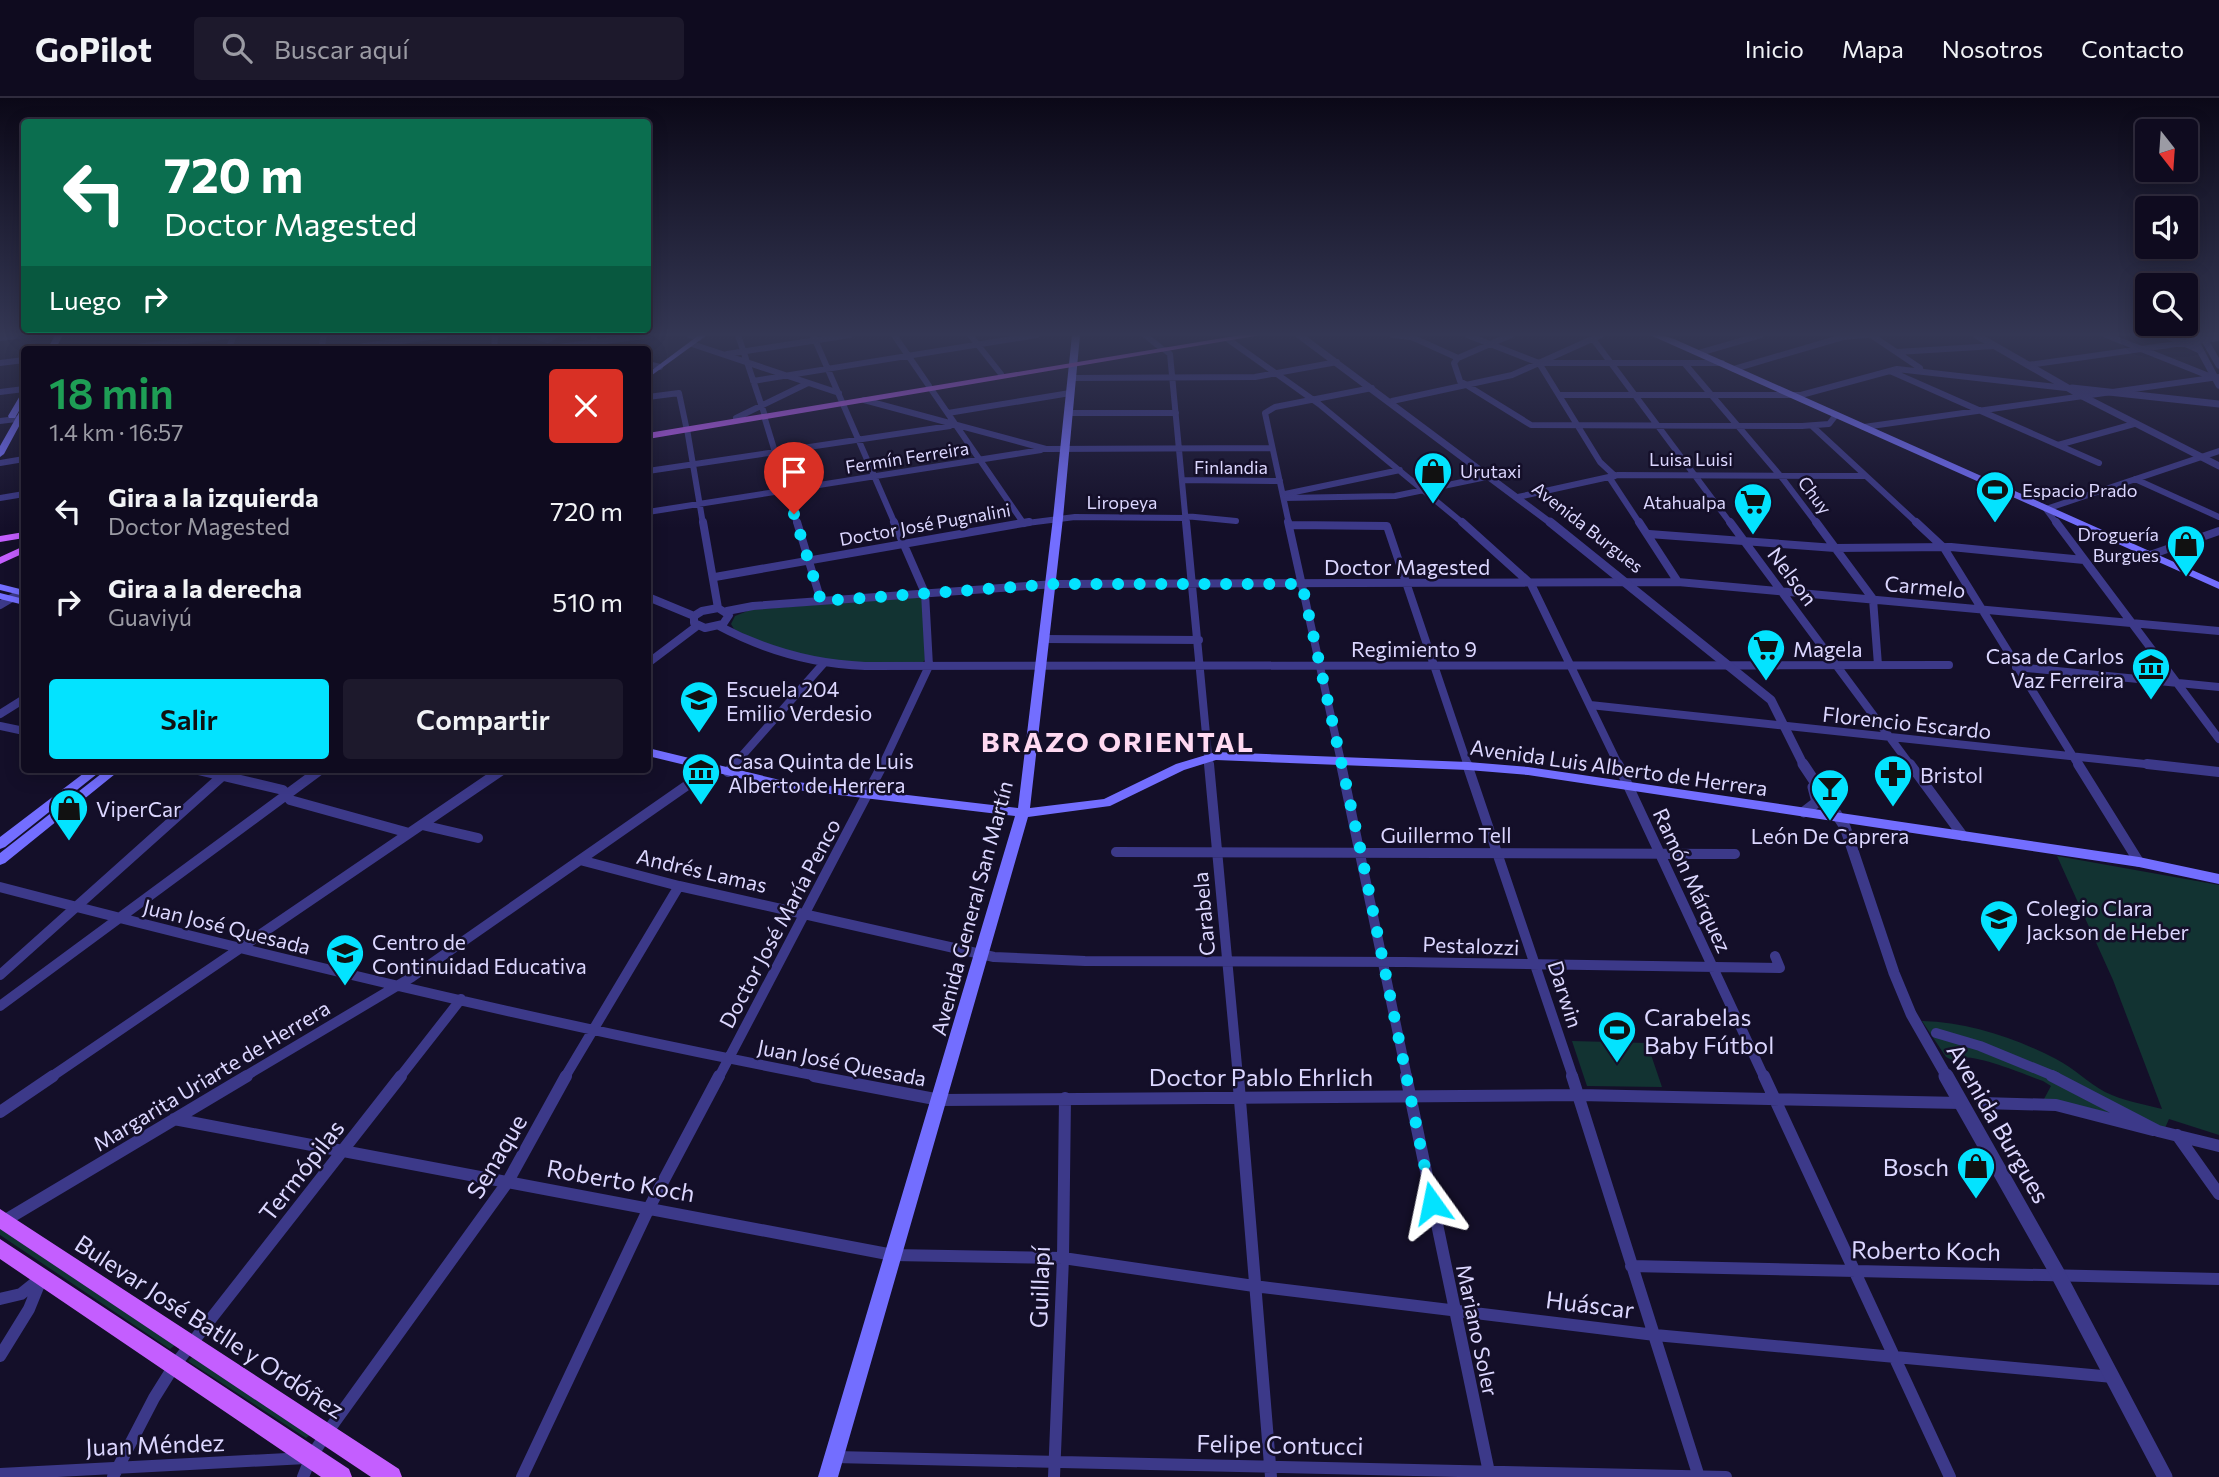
<!DOCTYPE html>
<html lang="es">
<head>
<meta charset="utf-8">
<style>
  body { margin:0; font-family:Commissioner,sans-serif; background:#1d192c; color:#f1f3f6; height:100vh; display:flex; flex-direction:column; font-size:26px; white-space:nowrap }
  * { box-sizing:border-box; margin:0 }
  p { font-size:23px; color:#9b9ba4 }
  .icon { flex:none; width:38px; height:38px; fill:none; stroke:currentColor; stroke-width:2; stroke-linecap:round; stroke-linejoin:round }
  .map { position:relative; flex:1; overflow:hidden }
  .side { position:absolute; left:21px; top:248px; width:630px; height:427px; display:flex; flex-direction:column; background:#0f0b1f; border-radius:7px; box-shadow:0 4px 18px #0003,0 0 0 2px #2f2b3d }
  .side>* { flex:none }
  .guide { position:absolute; left:21px; top:21px; width:630px; height:214px; border-radius:7px; box-shadow:0 4px 18px #0003,0 0 0 2px #2f2b3d; background:#0b6e4f; color:#fff; overflow:hidden }
  .needle { width:46px; rotate:163deg }
  .controls { position:absolute; left:2135px; top:21px; display:grid; gap:14px }
  .controls a { display:grid; place-items:center; width:63px; height:63px; border-radius:7px; background:#0f0b1f; box-shadow:0 4px 18px #0003,0 0 0 2px #2f2b3d; font-size:35px }
  .pin { position:absolute; display:grid; place-items:center; width:60px; height:60px; color:#fff; margin:-72px -30px; border-radius:50% 50% 50% 0; rotate:-45deg; box-shadow:0 0 7px #0007 }
  .pin .icon { rotate:45deg }
  .me { position:absolute; width:77px; margin:-38px; rotate:348deg; stroke-linejoin:round; filter:drop-shadow(0 0 5px #0008) }
  .turn { display:flex; align-items:center; gap:24px; height:147px; padding:0 28px; font-size:32px }
  .turn .icon { width:91px; height:91px; stroke-width:2.5 }
  .turn b { display:block; font-size:49px; line-height:60px }
  .then { display:flex; align-items:center; height:66px; padding:0 28px; background:#0003; gap:14px; font-size:26px }
  .round { display:grid; place-items:center; flex:none; width:74px; height:74px; border-radius:7px; background:#1d192c }
  .overview { display:flex; align-items:center; justify-content:space-between; height:119px; padding:0 28px }
  h1 { font-size:42px; font-weight:600; line-height:52px; color:#1e9e55 }
  .primary-button { display:flex; gap:14px; margin-top:auto; padding:14px 28px }
  .primary-button a { flex:1; height:80px; border-radius:7px; background:#03e3ff; color:#111; font-size:28px; font-weight:600; line-height:80px; text-align:center }
  .primary-button a+a { background:#1d192c; color:#f1f3f6 }
  ul { padding:0; list-style:none }
  li { display:flex; align-items:center; gap:21px; height:91px; padding:0 28px }
  li div { flex:1 }
  li b { display:block; font-size:26px }
  li em { font-style:normal }
  header { display:flex; align-items:center; gap:42px; box-sizing:border-box; height:98px; padding:0 35px; background:#0f0b1f; border-bottom:2px solid #2f2b3d }
  header strong { font-size:33px }
  nav { display:flex; gap:38px; margin-inline-start:auto; font-size:24px }
  .search { width:490px; height:63px; background:#1d192c; display:flex; align-items:center; gap:18px; box-sizing:border-box; padding:0 24px; border-radius:7px; color:#9b9ba4; font-size:26px }
  .map>svg:first-child { display:block }
  .green { fill:#123332 }
  .lines { fill:none; stroke-linecap:round; stroke-linejoin:round }
  .minor-far3 { stroke:#3c3989; stroke-width:6 }
  .minor-far2 { stroke:#3c3989; stroke-width:8 }
  .minor-far1 { stroke:#3c3989; stroke-width:10 }
  .minor { stroke:#3c3989; stroke-width:12 }
  .tertiary-far3 { stroke:#3c3989; stroke-width:7 }
  .tertiary-far2 { stroke:#3c3989; stroke-width:9 }
  .tertiary-far1 { stroke:#3c3989; stroke-width:11 }
  .tertiary { stroke:#3c3989; stroke-width:15 }
  .secondary { fill:#736eff; fill-rule:evenodd }
  .primary { fill:#c45eff; fill-rule:evenodd }
  .route { stroke:#03e3ff; stroke-width:12; stroke-dasharray:0 21.6 }
  .labels { text-anchor:middle; dominant-baseline:central; stroke-width:5; stroke-linejoin:round; paint-order:stroke }
  .far-street-label { font-size:18px; fill:#dcd7ff; stroke:#140f29 }
  .far-poi-label { font-size:18px; fill:#dcd7ff; stroke:#140f29; text-anchor:start }
  .street-label { font-size:21px; fill:#dcd7ff; stroke:#140f29 }
  .poi-label { font-size:21px; fill:#dcd7ff; stroke:#140f29; text-anchor:start }
  .near-poi-label { font-size:24px; fill:#dcd7ff; stroke:#140f29; text-anchor:start }
  .near-street-label { font-size:24px; fill:#dcd7ff; stroke:#140f29 }
  .district-label { font-size:28px; font-weight:bold; letter-spacing:2px; fill:#ffd9f1; stroke:#140f29 }
</style>
</head>
<body>
<header>
<strong>GoPilot</strong>
<div class="search"><svg class="icon" aria-label="search" viewBox="0 0 24 24"><circle cx="10" cy="10" r="6"/><path d="M15 15l6 6"/></svg>Buscar aquí</div>
<nav><a>Inicio</a><a>Mapa</a><a>Nosotros</a><a>Contacto</a></nav>
</header>
<div class="map">
<svg width="2219" height="1379" viewBox="0 0 2219 1379">
  <rect width="100%" height="100%" fill="#140f29"/>
  <path class="green" d="M919 499 923 502 925 562 922 565H840L770 550 734 531 731 526 735 518 750 512Z
    M2057 758 2219 787V1037L2169 1021 2165 1030 2044 1001 2051 988 2043 983C2025 977 1967 951 1952 962L1946 959 1922 923C1969 924 2015 940 2056 961 2074 970 2088 985 2105 994 2123 1003 2143 1006 2162 1011L2113 882Z
    M1572 943 1647 945 1662 989 1587 988Z
    M0 1130 174 1246V1248L170 1251 0 1137Z
    M193 1258 310 1337 306 1340 188 1263Z"/>
  <g class="lines">
    <path class="minor-far3" d="M531 237 548 242 556 237
      M594 237 595 252
      M689 237 699 240
      M738 237 764 315
      M813 237 895 426
      M894 237 929 288
      M970 237 1001 276
      M1145 237 1161 250
      M1393 237 1410 239
      M1407 237 1458 260 1454 265 1460 283 1531 327 1802 328 1829 326 1836 317
      M1467 237 1539 265 1600 364 1615 378
      M1871 237 1920 270 1921 274
      M2106 237 2209 278
      M2165 237 2201 253
      M0 240 25 237
      M1593 241 1731 426
      M1229 242 1319 306 1464 426
      M692 246 839 295
      M111 252 235 237
      M228 252 234 237
      M321 252 324 237
      M336 252 445 237
      M494 252 495 237
      M536 252 651 237
      M1165 252 1170 256 1186 426
      M1897 254 1994 248
      M1699 255 1761 237
      M727 256 850 237
      M1458 260 1511 237
      M0 265 24 262
      M1544 265H1722
      M648 266 660 269
      M1685 266 1783 381 1817 426
      M2028 267 2219 240
      M1734 271 1843 239 1867 237
      M1890 273 2099 365
      M1072 280 1255 279 1337 264
      M753 283 1037 237
      M931 291 1024 426
      M0 294 24 291
      M1559 297H1801L1897 271 2066 290
      M648 299 679 295 686 328
      M864 302 1046 351 1272 350
      M1392 303 1512 277 1601 237
      M948 315 1070 295
      M1068 315H1176
      M764 318 797 426
      M736 320 808 285
      M0 323 24 320
      M1812 328 1918 426
      M1864 329 2219 279
      M687 331 703 426
      M2058 347 2134 326
      M0 365 24 361
      M648 373 950 328
      M1609 379 1640 426
      M2135 381 2219 419
      M1182 382 1280 383
      M1285 396 1400 372
      M1518 399 1618 377 1866 378
      M0 400 24 396
      M1284 400 1395 398 1491 378
      M648 414 1041 352
      M1185 418 1236 423
      M1019 426 1075 419 1185 420
      M1289 426 1265 315 1275 309 1372 290
      M2057 426 2046 411 2219 353"/>
    <path class="minor-far2" d="M703 424 718 510
      M797 424 821 503
      M1186 424 1209 668
      M1288 424 1342 668
      M1462 424 1531 486 1619 668
      M1639 424 1678 484
      M1730 424 1911 668
      M1816 424 1873 501 1878 567
      M1916 424 1944 450 2079 668
      M2056 424 2219 641
      M1291 427 1387 428 1468 668
      M1649 436 1835 450 1951 449 2084 462
      M2150 457 2219 433
      M715 479 1029 424
      M648 499 694 518
      M0 507 22 494
      M718 510 729 517 723 526 705 530 694 525V518L702 513Z
      M727 513 753 508 1055 486 1678 484 2219 533
      M719 528C766 553 812 566 865 568L1949 567
      M1044 541 1199 542
      M648 565 697 528
      M2016 569 2219 589
      M1590 607 2164 668
      M0 616 24 601
      M0 628 24 633
      M733 668 823 566
      M882 668 929 568 925 495 894 424"/>
    <path class="minor-far1" d="M1209 666 1238 979
      M1341 666 1407 979
      M1467 666 1573 979
      M1618 666 1764 979
      M1910 666 1963 738
      M2078 666 2139 764
      M2147 666 2219 674
      M198 672 283 692 290 702 409 735
      M728 674 735 666
      M422 727 478 740
      M1116 754 1735 756
      M580 762 679 788 994 859 1085 863 1405 864 1780 870 1775 858
      M0 789C272 860 547 926 823 979
      M0 877 229 672
      M0 908 320 672
      M1936 935 1980 948 2056 979
      M51 979 502 672
      M244 979 412 879 712 670
      M400 979 461 901
      M565 979 679 788
      M719 979 883 666"/>
    <path class="minor" d="M814 978 940 1002 1579 997 1961 1005
      M1238 978 1271 1379
      M1406 978 1490 1379
      M1572 978 1699 1379
      M1764 978 1950 1379
      M2052 978 2158 1033 2219 1048
      M1982 1005 2056 1007 2153 1032
      M0 1014 53 978
      M174 1021 893 1157 1063 1160 1254 1188 1655 1237 2113 1279
      M2177 1037 2219 1096
      M4 1123 247 978
      M1631 1168 2219 1181
      M0 1201 21 1196 41 1180
      M0 1258 29 1211 42 1179
      M834 1359 1726 1379
      M0 1376 306 1360
      M113 1379 154 1300 174 1268 401 978
      M303 1379 311 1359 326 1336 507 1085 566 978
      M522 1379 649 1110 719 978
      M1054 1379 1063 1160 1065 1000"/>
    <path class="tertiary-far3" d="M1299 237 1552 426
      M1976 237 2082 298 2219 368
      M2192 237 2219 287
      M2202 237 2219 267
      M2072 290 2219 306"/>
    <path class="tertiary-far2" d="M1550 424 1771 602 1804 668"/>
    <path class="tertiary-far1" d="M1803 666 1845 729 1894 875 1911 916 1947 979
      M1804 714 1817 704 1813 689"/>
    <path class="tertiary" d="M1946 978 2059 1178 2165 1379"/>
    <path class="secondary" d="M55 237H63L55 252H47Z
      M699 237H707L648 280V275Z
      M1072 237H1080L1063 420 1030 710 1104 701 1176 666 1216 654 1468 664 1528 669 2139 759 2219 776V786L2139 769 1528 677 1468 672 1216 662 1184 672 1110 708 1028 719 838 1379H818L1015 718 780 690 648 658V650L780 682 1018 710 1053 420Z
      M1650 237H1661L1674 241 2219 484V491Z
      M21 296H24V304L15 320H9L8 318Z
      M21 311H24V319L4 356 0 359V348Z
      M0 486 24 492V498L0 492Z
      M0 495 24 501V507L0 501Z
      M88 672H102L5 749 0 751V739Z
      M106 672H120L5 765 0 767V755Z"/>
    <path class="primary" d="M1241 237H1261L648 341V335Z
      M24 434V440L0 444V438Z
      M24 448V455L0 466V459Z
      M0 1111 399 1371 402 1379H371L0 1131Z
      M0 1141 349 1371 352 1379H321L0 1161Z"/>
  </g>
  <linearGradient id="sky" x2="0" y2="1"><stop stop-color="#0b0817"/><stop offset="0.55" stop-color="#343754"/><stop offset="1" stop-color="#343754" stop-opacity="0"/></linearGradient>
  <rect width="2219" height="430" fill="url(#sky)"/>
  <g class="lines">
    <path class="route" d="M794 416 821 503 1055 486H1302L1361 754 1432 1105"/>
  </g>
  <defs>
    <g id="shop-pin" transform="scale(2.0125)"><path d="M0 17L-7.5 6A9.5 9.5 0 1 1 7.5 6Z" fill="#03e3ff" stroke="#140f29"/><path d="M-5-2.5h2.3a2.7 3.5 0 0 1 5.4 0H5L5.5 6h-11ZM-1.5-2.5h3a1.5 2.3 0 0 0-3 0Z" fill="#111"/></g>
    <g id="stadium-pin" transform="scale(2.0125)"><path d="M0 17L-7.5 6A9.5 9.5 0 1 1 7.5 6Z" fill="#03e3ff" stroke="#140f29"/><path d="M0-5a6.5 5 0 1 0 0 10a6.5 5 0 1 0 0-10ZM-3.5-1.8h7v3.6h-7Z" fill="#111"/></g>
    <g id="supermarket-pin" transform="scale(2.0125)"><path d="M0 17L-7.5 6A9.5 9.5 0 1 1 7.5 6Z" fill="#03e3ff" stroke="#140f29"/><path d="M-6-5.5h2.5l.6 2H6L4.5 2H-2.5L-4.4-4H-6ZM-1.5 3.2a1.3 1.3 0 1 0 .1 0ZM3 3.2a1.3 1.3 0 1 0 .1 0Z" fill="#111"/></g>
    <g id="museum-pin" transform="scale(2.0125)"><path d="M0 17L-7.5 6A9.5 9.5 0 1 1 7.5 6Z" fill="#03e3ff" stroke="#140f29"/><path d="M0-6L6-3V-2H-6V-3ZM-5-1h2V3h-2ZM-1-1h2V3h-2ZM3-1h2V3H3ZM-6 4H6V6H-6Z" fill="#111"/></g>
    <g id="school-pin" transform="scale(2.0125)"><path d="M0 17L-7.5 6A9.5 9.5 0 1 1 7.5 6Z" fill="#03e3ff" stroke="#140f29"/><path d="M0-5L7-2L0 1L-7-2ZM-4 1L0 2.5L4 1V4Q0 6-4 4Z" fill="#111"/></g>
    <g id="pharmacy-pin" transform="scale(2.0125)"><path d="M0 17L-7.5 6A9.5 9.5 0 1 1 7.5 6Z" fill="#03e3ff" stroke="#140f29"/><path d="M-2-6h4v4h4v4h-4v4h-4v-4h-4v-4h4Z" fill="#111"/></g>
    <g id="bar-pin" transform="scale(2.0125)"><path d="M0 17L-7.5 6A9.5 9.5 0 1 1 7.5 6Z" fill="#03e3ff" stroke="#140f29"/><path d="M-6-5H6L.8 .8V4.5H3.5V6h-7V4.5H-.8V.8Z" fill="#111"/></g>
  </defs>
  <g fill-rule="evenodd">
    <use href="#shop-pin" x="1433" y="373"/>
    <use href="#stadium-pin" x="1995" y="392"/>
    <use href="#supermarket-pin" x="1753" y="404"/>
    <use href="#shop-pin" x="2186" y="446"/>
    <use href="#supermarket-pin" x="1766" y="550"/>
    <use href="#museum-pin" x="2151" y="569"/>
    <use href="#school-pin" x="699" y="602"/>
    <use href="#museum-pin" x="701" y="674"/>
    <use href="#pharmacy-pin" x="1893" y="676"/>
    <use href="#bar-pin" x="1830" y="690"/>
    <use href="#shop-pin" x="69" y="710"/>
    <use href="#school-pin" x="1999" y="821"/>
    <use href="#school-pin" x="345" y="855"/>
    <use href="#stadium-pin" x="1617" y="932"/>
    <use href="#shop-pin" x="1976" y="1068"/>
  </g>
  <g class="labels">
    <g class="far-street-label">
      <text transform="translate(907 359) rotate(-9)">Fermín Ferreira</text>
      <text x="1691" y="361">Luisa Luisi</text>
      <text x="1231" y="369">Finlandia</text>
      <text transform="translate(1815 397) rotate(53)">Chuy</text>
      <text x="1122" y="404">Liropeya</text>
      <text transform="translate(925 426) rotate(-10)">Doctor José Pugnalini</text>
      <text transform="translate(1588 429) rotate(38)">Avenida Burgues</text>
    </g>
    <g class="far-poi-label">
      <text x="1460" y="373">Urutaxi</text>
      <text x="2022" y="392">Espacio Prado</text>
      <text x="1726" y="404" text-anchor="end">Atahualpa</text>
      <text x="2159" y="436" text-anchor="end">Droguería<tspan x="2159" dy="21">Burgues</tspan></text>
    </g>
    <g class="street-label">
      <text x="1407" y="468">Doctor Magested</text>
      <text transform="translate(1793 478) rotate(53)">Nelson</text>
      <text transform="translate(1925 488) rotate(5)">Carmelo</text>
      <text x="1414" y="550">Regimiento 9</text>
      <text transform="translate(1907 624) rotate(6)">Florencio Escardo</text>
      <text transform="translate(1619 669) rotate(8)">Avenida Luis Alberto de Herrera</text>
      <text x="1446" y="736">Guillermo Tell</text>
      <text transform="translate(702 772) rotate(13)">Andrés Lamas</text>
      <text transform="translate(1693 782) rotate(65)">Ramón Márquez</text>
      <text transform="translate(971 810) rotate(-75)">Avenida General San Martín</text>
      <text transform="translate(1203 816) rotate(-95)">Carabela</text>
      <text transform="translate(779 825) rotate(-62)">Doctor José María Penco</text>
      <text transform="translate(227 828) rotate(14)">Juan José Quesada</text>
      <text transform="translate(1471 847) rotate(2)">Pestalozzi</text>
      <text transform="translate(1566 896) rotate(72)">Darwin</text>
      <text transform="translate(842 964) rotate(11)">Juan José Quesada</text>
      <text transform="translate(211 977) rotate(-31)">Margarita Uriarte de Herrera</text>
      <text transform="translate(1478 1232) rotate(78)">Mariano Soler</text>
    </g>
    <g class="poi-label">
      <text x="1793" y="550">Magela</text>
      <text x="2124" y="557" text-anchor="end">Casa de Carlos<tspan x="2124" dy="24">Vaz Ferreira</tspan></text>
      <text x="726" y="590">Escuela 204<tspan x="726" dy="24">Emilio Verdesio</tspan></text>
      <text x="728" y="662">Casa Quinta de Luis<tspan x="728" dy="24">Alberto de Herrera</tspan></text>
      <text x="1920" y="676">Bristol</text>
      <text x="96" y="710">ViperCar</text>
      <text x="1830" y="737" text-anchor="middle">León De Caprera</text>
      <text x="2026" y="809">Colegio Clara<tspan x="2026" dy="24">Jackson de Heber</tspan></text>
      <text x="372" y="843">Centro de<tspan x="372" dy="24">Continuidad Educativa</tspan></text>
    </g>
    <g class="near-poi-label">
      <text x="1644" y="918">Carabelas<tspan x="1644" dy="28">Baby Fútbol</tspan></text>
      <text x="1949" y="1068" text-anchor="end">Bosch</text>
    </g>
    <g class="near-street-label">
      <text x="1261" y="978">Doctor Pablo Ehrlich</text>
      <text transform="translate(1999 1025) rotate(60)">Avenida Burgues</text>
      <text transform="translate(496 1058) rotate(-59)">Senaque</text>
      <text transform="translate(301 1072) rotate(-52)">Termópilas</text>
      <text transform="translate(621 1082) rotate(10)">Roberto Koch</text>
      <text transform="translate(1926 1152) rotate(1)">Roberto Koch</text>
      <text transform="translate(1039 1189) rotate(-88)">Guillapí</text>
      <text transform="translate(1590 1206) rotate(7)">Huáscar</text>
      <text transform="translate(210 1228) rotate(33)">Bulevar José Batlle y Ordóñez</text>
      <text transform="translate(155 1346) rotate(-2)">Juan Méndez</text>
      <text transform="translate(1280 1346) rotate(1)">Felipe Contucci</text>
    </g>
    <g class="district-label">
      <text x="1118" y="643">BRAZO ORIENTAL</text>
    </g>
  </g>
</svg>
<div class="controls">
<a><svg class="needle" viewBox="-14 -14 28 28"><path d="M0-13l5 13h-10z" fill="#e53935"/><path d="M0 13l5-13h-10z" fill="#9b9ba4"/></svg></a>
<a><svg class="icon" aria-label="sound" viewBox="0 0 24 24"><path d="M4 9h4l5-4v14l-5-4H4zM17 9q2 3 0 6"/></svg></a>
<a><svg class="icon" aria-label="search" viewBox="0 0 24 24"><circle cx="10" cy="10" r="6"/><path d="M15 15l6 6"/></svg></a>
</div>
<div class="pin" style="left:794px;top:416px;background:#d93025"><svg class="icon" aria-label="arrive" viewBox="0 0 24 24"><path d="M6 21V4h12l-3 4 3 4H6"/></svg></div>
<svg class="me" style="left:1432px;top:1105px" viewBox="-20 -20 40 40"><path d="M0-17L14 15 0 8-14 15z" fill="#03e3ff" stroke="#fff" stroke-width="4"/></svg>
<div class="guide">
<div class="turn"><svg class="icon" aria-label="left" viewBox="0 0 24 24"><path d="M17 20v-9H6M10 6l-5 5 5 5"/></svg><div><b>720 m</b>Doctor Magested</div></div>
<div class="then">Luego<svg class="icon" aria-label="right" viewBox="0 0 24 24"><path d="M7 20v-9h11M14 6l5 5-5 5"/></svg></div>
</div>
<section class="side">
<div class="overview"><div><h1>18 min</h1><p>1.4 km · 16:57</p></div><a class="round" style="background:#d93025;color:#fff"><svg class="icon" aria-label="close" viewBox="0 0 24 24"><path d="M6 6l12 12M18 6L6 18"/></svg></a></div>
<ul>
<li><svg class="icon" aria-label="left" viewBox="0 0 24 24"><path d="M17 20v-9H6M10 6l-5 5 5 5"/></svg><div><b>Gira a la izquierda</b><p>Doctor Magested</p></div><em>720 m</em></li>
<li><svg class="icon" aria-label="right" viewBox="0 0 24 24"><path d="M7 20v-9h11M14 6l5 5-5 5"/></svg><div><b>Gira a la derecha</b><p>Guaviyú</p></div><em>510 m</em></li>
</ul>
<div class="primary-button"><a>Salir</a><a>Compartir</a></div>
</section>
</div>
</body>
</html>
